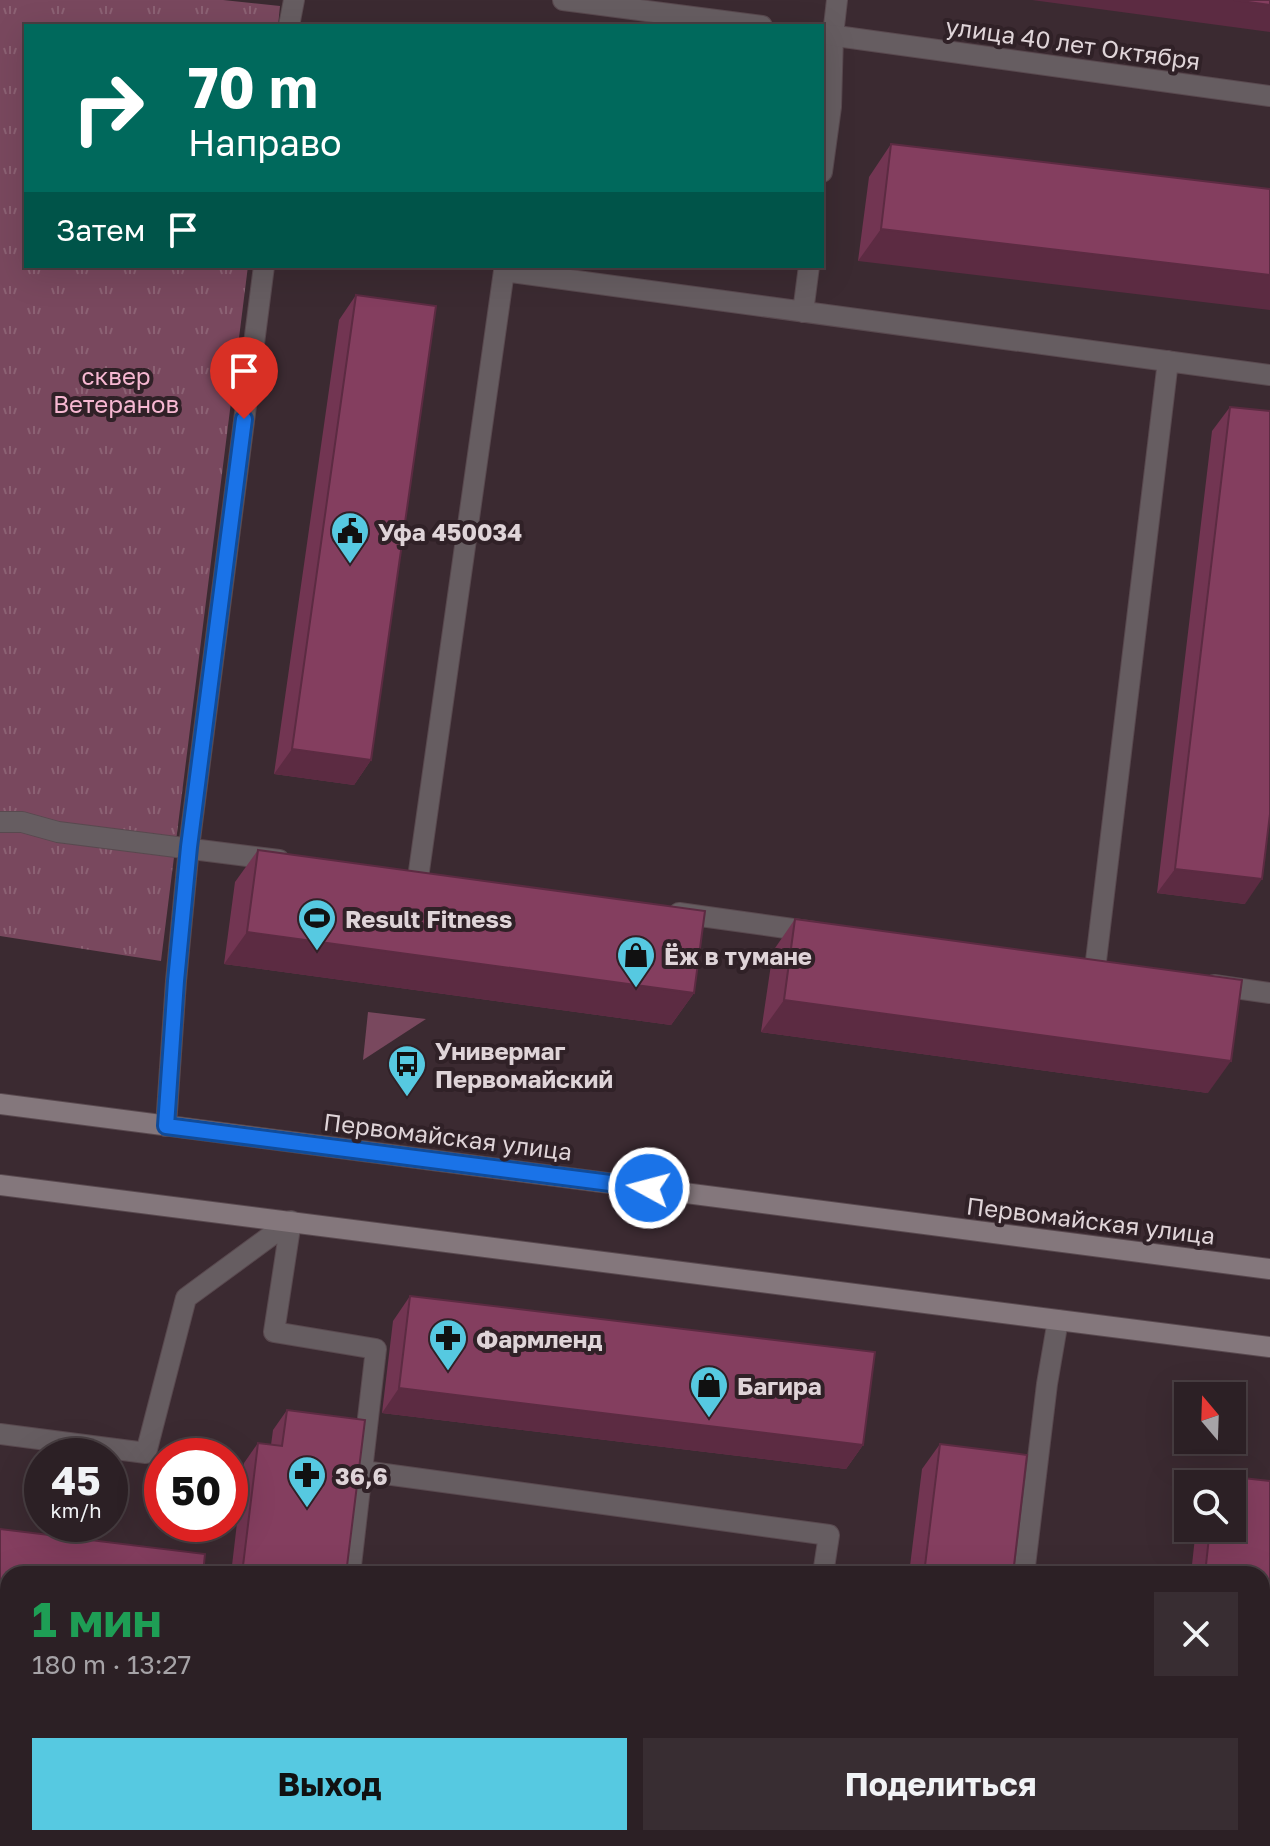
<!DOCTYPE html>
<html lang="ru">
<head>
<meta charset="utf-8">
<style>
  body { margin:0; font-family:"Golos Text",sans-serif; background:#382d32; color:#f1f3f6; height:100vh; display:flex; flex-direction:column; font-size:30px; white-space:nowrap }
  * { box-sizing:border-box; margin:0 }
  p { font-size:26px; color:#a6a3a7 }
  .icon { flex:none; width:44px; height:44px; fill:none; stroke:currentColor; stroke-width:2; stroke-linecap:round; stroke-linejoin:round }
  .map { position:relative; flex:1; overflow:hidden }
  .panel { position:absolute; left:0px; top:1566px; width:1270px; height:280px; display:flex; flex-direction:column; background:#2c2025; border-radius:24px 24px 0 0; box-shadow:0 8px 32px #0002,0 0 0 2px #483e42 }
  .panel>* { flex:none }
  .hud { position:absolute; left:24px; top:24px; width:800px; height:244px; border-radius:0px; box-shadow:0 8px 32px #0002,0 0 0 2px #483e42; background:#00695c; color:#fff; overflow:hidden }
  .needle { width:52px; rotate:341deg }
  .buttons { position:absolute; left:1174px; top:1382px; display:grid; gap:16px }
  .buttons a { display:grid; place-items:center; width:72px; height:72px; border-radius:0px; background:#2c2025; box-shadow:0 8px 32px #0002,0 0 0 2px #483e42; font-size:40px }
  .speed { position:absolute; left:24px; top:1438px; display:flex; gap:16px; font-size:40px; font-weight:700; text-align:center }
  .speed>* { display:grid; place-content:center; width:104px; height:104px; border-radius:50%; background:#2c2025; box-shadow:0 8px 32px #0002,0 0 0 2px #483e42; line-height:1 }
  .speed small { font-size:20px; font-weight:400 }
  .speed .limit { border:12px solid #d22; background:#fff; color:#111 }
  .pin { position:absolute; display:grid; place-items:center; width:68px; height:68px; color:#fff; margin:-82px -34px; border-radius:50% 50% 50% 0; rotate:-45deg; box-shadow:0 0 8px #0007 }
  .pin .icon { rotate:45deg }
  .me { position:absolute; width:88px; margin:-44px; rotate:277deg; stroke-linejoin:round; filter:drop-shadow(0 0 6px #0008) }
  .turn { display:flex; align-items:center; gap:28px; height:168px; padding:0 32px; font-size:36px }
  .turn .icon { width:104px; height:104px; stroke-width:2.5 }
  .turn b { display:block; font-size:56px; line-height:68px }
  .then { display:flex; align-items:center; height:76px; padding:0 32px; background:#0003; gap:16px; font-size:30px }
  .round { display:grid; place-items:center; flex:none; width:84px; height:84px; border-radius:0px; background:#382d32 }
  .overview { display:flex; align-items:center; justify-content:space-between; height:136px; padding:0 32px }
  h1 { font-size:48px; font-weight:700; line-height:60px; color:#1e9e55 }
  .primary-button { display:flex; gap:16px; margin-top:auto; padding:16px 32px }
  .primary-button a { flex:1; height:92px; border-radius:0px; background:#56c9e1; color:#111; font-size:32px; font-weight:700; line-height:92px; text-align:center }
  .primary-button a+a { background:#382d32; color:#f1f3f6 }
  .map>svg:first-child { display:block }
  .grass { fill:#79485e }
  .park { fill:url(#park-tufts) }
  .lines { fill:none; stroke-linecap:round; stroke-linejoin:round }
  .service-casing { stroke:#59494f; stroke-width:22 }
  .minor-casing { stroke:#59494f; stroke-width:22 }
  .secondary-casing { stroke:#59494f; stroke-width:22 }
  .service { stroke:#665d61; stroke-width:20 }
  .minor { stroke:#665d61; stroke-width:20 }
  .secondary { stroke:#84777c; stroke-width:20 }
  .wall { fill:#723552 }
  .shaded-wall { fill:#5c2b42 }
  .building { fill:#843e5f; stroke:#5c2b42; stroke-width:2 }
  .route-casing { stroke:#114b97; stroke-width:20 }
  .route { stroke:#1a73e8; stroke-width:14 }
  .labels { text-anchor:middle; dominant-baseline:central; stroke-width:8; stroke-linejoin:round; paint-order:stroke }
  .street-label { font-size:24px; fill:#dfd4d8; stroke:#302127 }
  .park-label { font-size:24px; fill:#f7b8d2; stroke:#302127 }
  .poi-label { font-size:24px; font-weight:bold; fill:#dfd4d8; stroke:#302127; text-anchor:start }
</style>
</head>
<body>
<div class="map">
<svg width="1270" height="1846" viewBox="0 0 1270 1846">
  <defs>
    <pattern id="park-tufts" width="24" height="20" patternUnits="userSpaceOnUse" patternTransform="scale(2)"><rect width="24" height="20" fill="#79485e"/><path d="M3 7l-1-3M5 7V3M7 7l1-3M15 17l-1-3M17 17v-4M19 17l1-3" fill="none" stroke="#8c6274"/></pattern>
  </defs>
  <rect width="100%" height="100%" fill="#3b2a31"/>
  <path class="grass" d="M368 1012 426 1019 363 1060Z"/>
  <path class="park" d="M0 0H223L280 6 278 26H26V266H248L161 961 0 936Z"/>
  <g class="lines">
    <g class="service-casing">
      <path id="service" d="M289 26 294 0
        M822 172 831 107 833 35 837 0
        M803 312 809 266
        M0 822H22L58 832 279 860
        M418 878 504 271 1270 375
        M679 913 814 932
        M1095 969 1168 361
        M1214 985 1270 993
        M166 1126 176 981 189 847 264 266
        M291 1221 274 1332 376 1349 350 1574
        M0 1434 146 1453 186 1298 291 1221
        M363 1471 829 1535 823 1574
        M1024 1574 1047 1384 1058 1320
        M203 1846 204 1838
        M785 1846 786 1838
        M991 1846 992 1838"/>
    </g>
    <g class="minor-casing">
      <path id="minor" d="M563 0 762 26
        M822 34 1270 96"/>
    </g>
    <g class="secondary-casing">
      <path id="secondary" d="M0 1104 1270 1269
        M0 1185 1270 1347"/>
    </g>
    <use href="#service" class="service"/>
    <use href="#minor" class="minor"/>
    <use href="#secondary" class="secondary"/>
  </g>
  <path class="wall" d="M891 144 1270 189 858 261 869 177Z
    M356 295 371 760 354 785 274 774 339 320Z
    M1230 407 1245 904 1157 893 1212 431Z
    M258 850 694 993 671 1025 224 964 235 882Z
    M795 919 1208 1093 761 1032 773 951Z
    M410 1296 863 1445 846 1469 382 1413 393 1321Z
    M287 1410 346 1574H231L244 1463 258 1443 271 1445 273 1430Z
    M940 1444 1013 1574H909L922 1469Z
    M1216 1475 1270 1481V1761L1262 1832V1574H1191L1196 1528H1232V1484H1210Z
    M272 1838H752L751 1846H338Z
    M877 1838H980L979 1846H876Z
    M1161 1838H1261L1260 1846H1160Z"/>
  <path class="shaded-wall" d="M1032 0H1234L1270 5V32Z
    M881 229 1270 275V310L858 261Z
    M292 749 371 760 354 785 274 774Z
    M1175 869 1262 879 1245 904 1157 893Z
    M247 932 694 993 671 1025 224 964Z
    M784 1000 1231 1061 1208 1093 761 1032Z
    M399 1388 863 1445 846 1469 382 1413Z
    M0 1641 8 1642V1669L0 1668Z
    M0 1830 8 1831V1838H68L135 1846H0Z
    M272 1838H418L412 1846H338Z
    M496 1839 553 1846H491Z"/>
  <path class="building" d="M1234 0H1270V5Z
    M891 144 1270 189V275L881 229Z
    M356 295 436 306 371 760 292 749Z
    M1230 407 1270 411V814L1262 879 1175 869Z
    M258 850 705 911 694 993 247 932Z
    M795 919 1242 980 1231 1061 784 1000Z
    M410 1296 875 1352 863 1445 399 1388Z
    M287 1410 365 1420 346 1574H242L258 1443 282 1446Z
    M940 1444 1027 1455 1013 1574H924Z
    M1216 1475 1270 1481V1761L1262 1832V1574H1205L1210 1528H1232V1484H1215Z
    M0 1529 205 1554 203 1574H8V1642L0 1641Z
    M0 1750 8 1751V1831L0 1830Z
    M68 1838H164L163 1846H135Z
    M422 1838H752L751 1846H553L496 1839 495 1846H421Z
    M891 1838H980L979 1846H890Z
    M1176 1838H1261L1260 1846H1175Z"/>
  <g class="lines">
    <g class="route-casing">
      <path id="route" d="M244 419 189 847 176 981 166 1126 649 1188"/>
    </g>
    <use href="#route" class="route"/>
  </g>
  <defs>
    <g id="civic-pin" transform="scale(2)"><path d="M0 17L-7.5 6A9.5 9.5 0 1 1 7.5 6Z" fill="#56c9e1" stroke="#302127"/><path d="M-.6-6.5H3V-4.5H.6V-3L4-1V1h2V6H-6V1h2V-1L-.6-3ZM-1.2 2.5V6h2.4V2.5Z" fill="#111"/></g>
    <g id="stadium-pin" transform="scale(2)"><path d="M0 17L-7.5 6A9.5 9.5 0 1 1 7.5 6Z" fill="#56c9e1" stroke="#302127"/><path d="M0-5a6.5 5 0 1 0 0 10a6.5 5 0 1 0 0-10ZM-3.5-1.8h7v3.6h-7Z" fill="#111"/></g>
    <g id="shop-pin" transform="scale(2)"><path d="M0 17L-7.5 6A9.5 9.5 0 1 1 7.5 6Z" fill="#56c9e1" stroke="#302127"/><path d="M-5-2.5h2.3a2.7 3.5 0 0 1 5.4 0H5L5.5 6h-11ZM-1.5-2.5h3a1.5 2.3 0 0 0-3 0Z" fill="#111"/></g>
    <g id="bus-pin" transform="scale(2)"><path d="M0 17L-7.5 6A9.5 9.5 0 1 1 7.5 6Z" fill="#56c9e1" stroke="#302127"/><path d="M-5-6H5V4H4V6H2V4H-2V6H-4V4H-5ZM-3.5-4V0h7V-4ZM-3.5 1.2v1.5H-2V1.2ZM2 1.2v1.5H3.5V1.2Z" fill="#111"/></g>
    <g id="pharmacy-pin" transform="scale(2)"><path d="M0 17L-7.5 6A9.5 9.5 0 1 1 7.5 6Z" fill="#56c9e1" stroke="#302127"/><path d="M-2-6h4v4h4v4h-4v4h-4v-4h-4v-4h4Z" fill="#111"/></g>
  </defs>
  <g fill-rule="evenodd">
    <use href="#civic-pin" x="350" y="531"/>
    <use href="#stadium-pin" x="317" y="918"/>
    <use href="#shop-pin" x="636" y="955"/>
    <use href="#bus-pin" x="407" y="1064"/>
    <use href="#pharmacy-pin" x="448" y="1338"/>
    <use href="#shop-pin" x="709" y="1385"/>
    <use href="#pharmacy-pin" x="307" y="1475"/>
  </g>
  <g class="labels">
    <g class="street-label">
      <text transform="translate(1073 43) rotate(8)">улица 40 лет Октября</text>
      <text transform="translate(448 1136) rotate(7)">Первомайская улица</text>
      <text transform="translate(1091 1220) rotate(7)">Первомайская улица</text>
    </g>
    <g class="park-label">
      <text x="116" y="375">сквер<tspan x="116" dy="28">Ветеранов</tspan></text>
    </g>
    <g class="poi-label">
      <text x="378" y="531">Уфа 450034</text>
      <text x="345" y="918">Result Fitness</text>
      <text x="664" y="955">Ёж в тумане</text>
      <text x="435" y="1050">Универмаг<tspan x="435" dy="28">Первомайский</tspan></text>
      <text x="476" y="1338">Фармленд</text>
      <text x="737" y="1385">Багира</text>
      <text x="335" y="1475">36,6</text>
    </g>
  </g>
</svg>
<div class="buttons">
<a><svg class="needle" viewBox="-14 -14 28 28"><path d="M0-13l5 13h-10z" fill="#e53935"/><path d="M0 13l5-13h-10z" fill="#a6a3a7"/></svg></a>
<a><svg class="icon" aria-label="search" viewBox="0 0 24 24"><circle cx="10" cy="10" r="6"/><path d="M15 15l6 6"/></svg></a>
</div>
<div class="speed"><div>45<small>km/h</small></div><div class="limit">50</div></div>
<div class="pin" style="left:244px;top:419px;background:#d93025"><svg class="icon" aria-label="arrive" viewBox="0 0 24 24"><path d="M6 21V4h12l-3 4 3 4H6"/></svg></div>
<svg class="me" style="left:649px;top:1188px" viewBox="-20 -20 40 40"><circle r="17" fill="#1a73e8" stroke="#fff" stroke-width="3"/><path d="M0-11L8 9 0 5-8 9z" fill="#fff"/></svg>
<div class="hud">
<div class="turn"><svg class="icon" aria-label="right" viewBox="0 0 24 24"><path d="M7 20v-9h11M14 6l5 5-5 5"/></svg><div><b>70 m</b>Направо</div></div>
<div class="then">Затем<svg class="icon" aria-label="arrive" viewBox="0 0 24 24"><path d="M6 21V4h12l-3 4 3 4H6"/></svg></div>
</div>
<section class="panel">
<div class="overview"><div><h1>1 мин</h1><p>180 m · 13:27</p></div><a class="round"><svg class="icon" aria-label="close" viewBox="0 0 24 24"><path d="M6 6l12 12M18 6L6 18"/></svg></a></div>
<div class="primary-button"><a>Выход</a><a>Поделиться</a></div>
</section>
</div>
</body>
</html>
